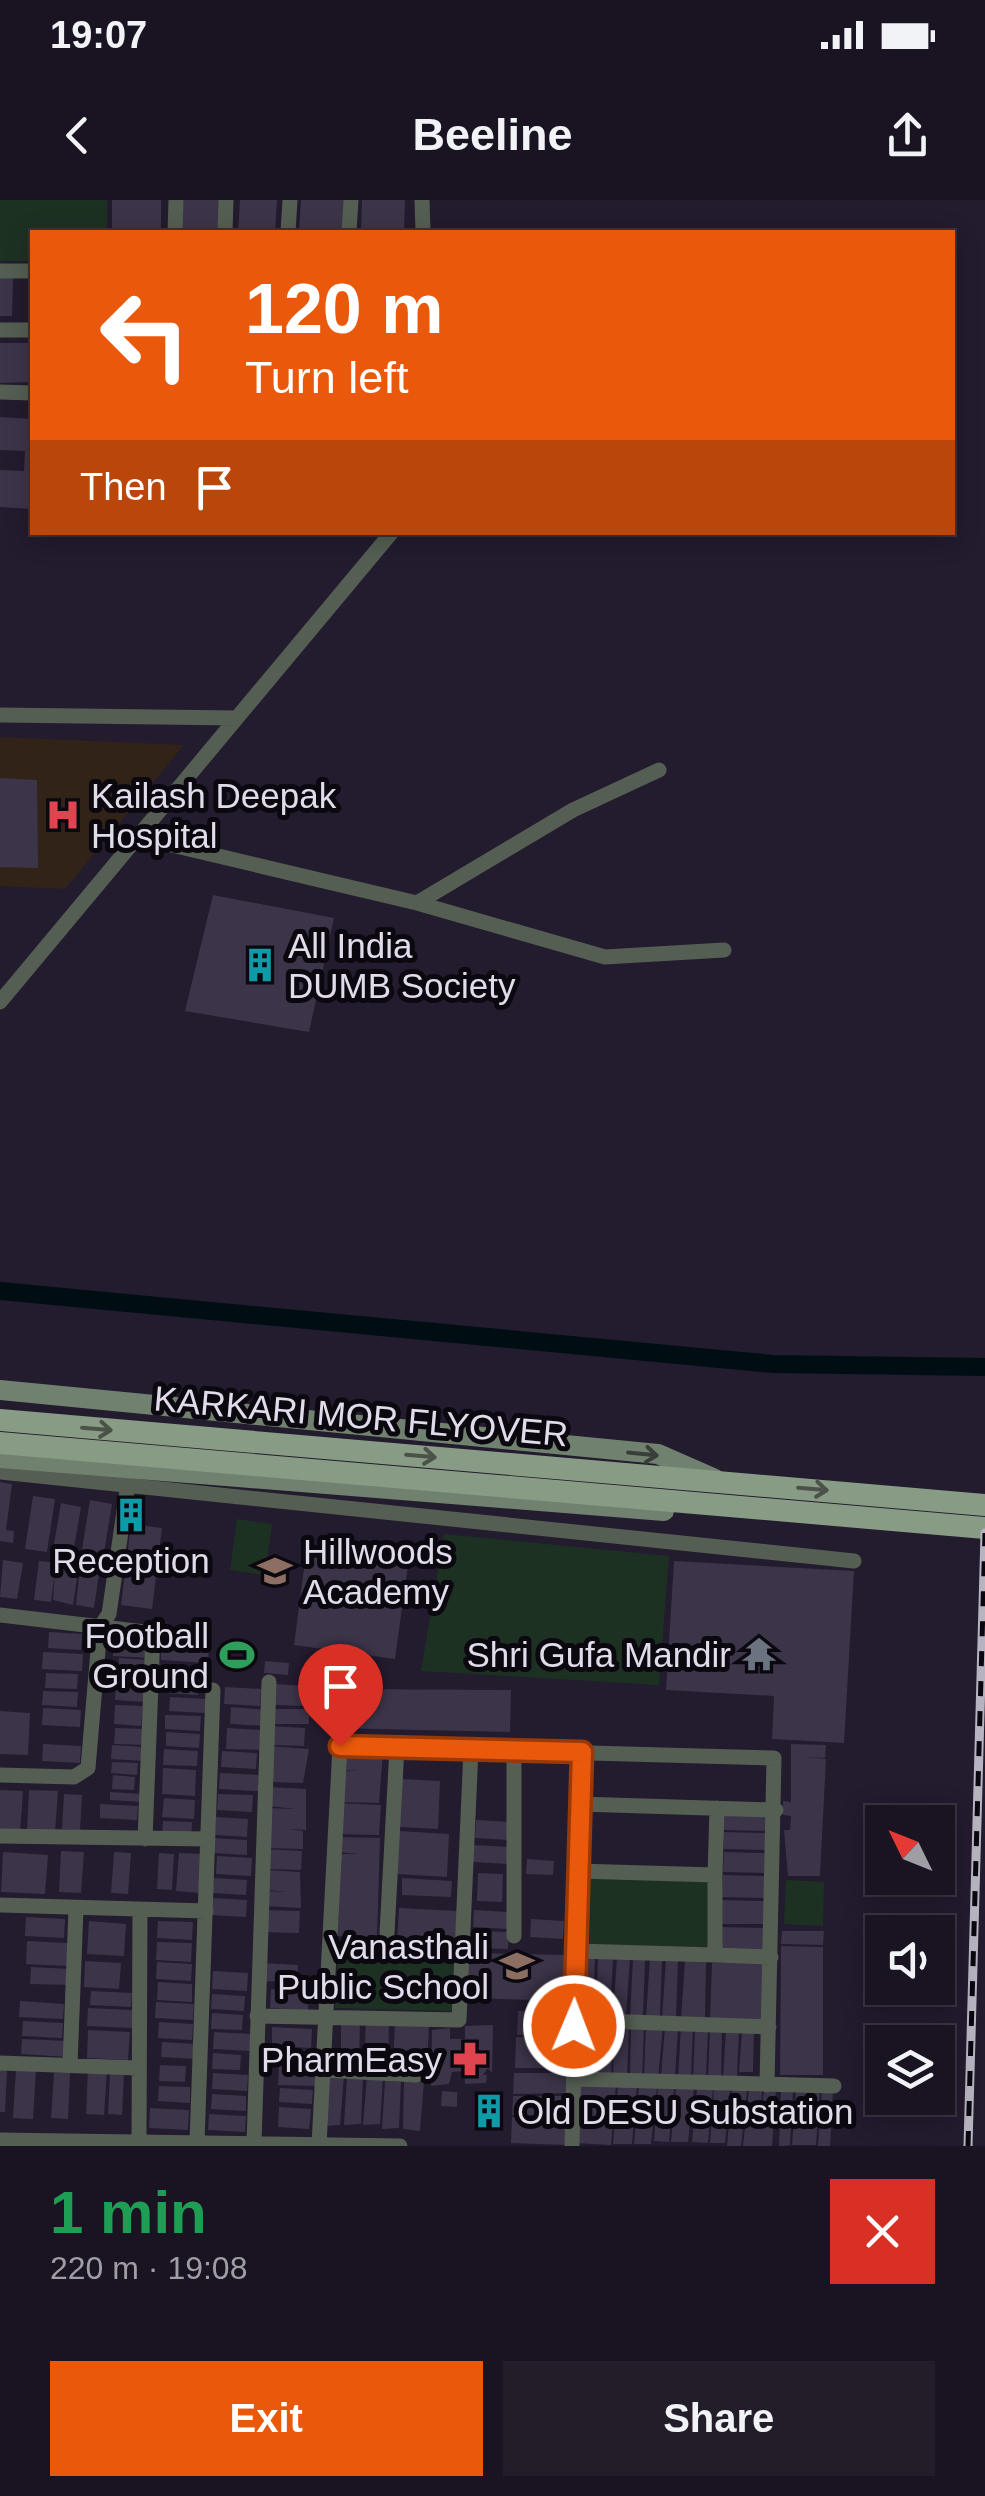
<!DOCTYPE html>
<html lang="en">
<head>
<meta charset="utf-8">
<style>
  body { margin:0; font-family:Helvetica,sans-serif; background:#231d2a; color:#f1f3f6; height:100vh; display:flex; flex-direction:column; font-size:38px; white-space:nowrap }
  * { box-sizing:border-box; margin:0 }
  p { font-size:32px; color:#9f9ea5 }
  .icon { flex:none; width:55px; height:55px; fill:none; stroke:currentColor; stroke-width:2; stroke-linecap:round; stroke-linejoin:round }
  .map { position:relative; height:1946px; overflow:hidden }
  .drawer { display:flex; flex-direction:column; background:#1a1422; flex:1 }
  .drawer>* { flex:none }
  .guide { position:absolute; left:30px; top:30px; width:925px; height:305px; border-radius:0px; box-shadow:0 5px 25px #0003,0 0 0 2px #383340; background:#ea580c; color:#fff; overflow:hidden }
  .needle { width:65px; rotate:313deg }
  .controls { position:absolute; left:865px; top:1605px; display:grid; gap:20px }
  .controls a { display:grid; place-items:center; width:90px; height:90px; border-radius:0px; background:#1a1422; box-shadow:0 5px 25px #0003,0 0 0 2px #383340; font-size:50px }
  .pin { position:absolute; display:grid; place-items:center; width:85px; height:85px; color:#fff; margin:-102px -42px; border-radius:50% 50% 50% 0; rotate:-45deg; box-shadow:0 0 10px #0007 }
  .pin .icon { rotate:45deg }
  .me { position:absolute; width:110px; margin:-55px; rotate:1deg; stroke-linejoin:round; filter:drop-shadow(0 0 8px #0008) }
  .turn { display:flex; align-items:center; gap:35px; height:210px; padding:0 50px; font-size:45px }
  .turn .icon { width:130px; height:130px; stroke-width:2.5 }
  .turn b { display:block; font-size:70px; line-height:85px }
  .then { display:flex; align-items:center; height:95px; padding:0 50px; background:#0003; gap:20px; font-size:38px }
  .round { display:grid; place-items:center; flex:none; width:105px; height:105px; border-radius:0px; background:#231d2a }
  .summary { display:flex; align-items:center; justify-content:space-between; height:170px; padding:0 50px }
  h1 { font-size:60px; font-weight:700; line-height:75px; color:#1e9e55 }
  .cta { display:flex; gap:20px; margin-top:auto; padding:20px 50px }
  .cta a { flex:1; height:115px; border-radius:0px; background:#ea580c; color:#fff; font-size:40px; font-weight:700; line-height:115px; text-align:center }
  .cta a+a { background:#231d2a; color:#f1f3f6 }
  .status { display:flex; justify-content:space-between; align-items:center; height:70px; padding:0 50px; background:#1a1422; direction:ltr }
  .status svg { height:28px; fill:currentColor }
  header { display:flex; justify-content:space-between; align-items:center; height:130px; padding:0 50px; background:#1a1422; font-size:45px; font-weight:700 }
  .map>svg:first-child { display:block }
  .medical { fill:#322318 }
  .green { fill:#1d3123 }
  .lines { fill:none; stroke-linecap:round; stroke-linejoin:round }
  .canal { stroke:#000e14; stroke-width:18 }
  .building { fill:#3c3449 }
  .street { stroke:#545e52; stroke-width:15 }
  .secondary { stroke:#71816f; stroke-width:20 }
  .primary { stroke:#889c85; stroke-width:22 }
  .rail-casing { stroke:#b8b3c1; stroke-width:9 }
  .rail { stroke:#0b0810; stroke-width:5; stroke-dasharray:15; stroke-linecap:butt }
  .oneway { stroke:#4a524a }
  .oneway2 { stroke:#393e3b }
  .route-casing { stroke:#983908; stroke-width:25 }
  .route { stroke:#ea580c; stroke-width:18 }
  .labels { text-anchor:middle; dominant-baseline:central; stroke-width:10; stroke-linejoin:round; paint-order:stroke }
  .poi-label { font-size:35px; fill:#e1dce9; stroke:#0b0810; text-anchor:start }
  .street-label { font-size:35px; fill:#e1dce9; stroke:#0b0810 }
</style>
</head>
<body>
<div class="status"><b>19:07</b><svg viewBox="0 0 49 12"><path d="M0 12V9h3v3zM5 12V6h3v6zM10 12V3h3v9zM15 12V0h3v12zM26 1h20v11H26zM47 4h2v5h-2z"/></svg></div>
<header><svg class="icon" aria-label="back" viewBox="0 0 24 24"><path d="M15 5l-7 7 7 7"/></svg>Beeline<svg class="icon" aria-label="share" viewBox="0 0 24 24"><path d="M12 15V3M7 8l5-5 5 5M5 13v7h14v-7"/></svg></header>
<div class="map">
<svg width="985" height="1946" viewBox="0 0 985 1946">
  <rect width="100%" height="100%" fill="#231b2e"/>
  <path class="medical" d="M0 537 184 545 65 689 0 686Z"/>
  <path class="green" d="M0 0H107V32H32V61H0Z
    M237 1319 272 1324 265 1375 230 1370Z
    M444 1334 669 1356 659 1485 421 1471Z
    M583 1675 711 1681V1750L580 1746Z
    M786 1680 824 1682 823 1726 784 1724Z
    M338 1753 454 1755 452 1811 335 1808Z"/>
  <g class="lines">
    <path class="canal" d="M0 1091 773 1164 985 1167"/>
  </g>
  <path class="building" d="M112 0H161V32H112Z
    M182 0H221L220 32H181Z
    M240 0H277L275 32H238Z
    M301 0H344L343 32H299Z
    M362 0H405L404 32H361Z
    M0 77H13L12 116H0Z
    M0 143H32V182L0 183Z
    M0 217 32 219V309L0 307V270L24 271 25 251 0 250Z
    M0 578 37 580 38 668 0 667Z
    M213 695 334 718 309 832 185 811Z
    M0 1282 12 1284 6 1330 14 1331 13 1343 0 1341Z
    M33 1296 55 1299 47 1352 25 1349Z
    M90 1300 112 1304 103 1359 81 1356Z
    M61 1303 81 1307 73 1354 53 1350Z
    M131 1324 162 1328 152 1409 121 1405Z
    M351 1346 369 1348 368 1360 408 1365 395 1459 294 1445 306 1353 349 1359Z
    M3 1360 23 1363 17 1399 0 1397Z
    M39 1361 79 1365 73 1405 53 1400 55 1372 51 1402 34 1400Z
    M674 1361 854 1371 844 1543 772 1539 774 1496 666 1490Z
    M87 1366H100L94 1408 76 1405 80 1368 87 1370Z
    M49 1432 82 1434 81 1450 48 1448Z
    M161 1437 209 1439 208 1463 161 1460Z
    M114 1438 148 1440 147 1458 113 1456Z
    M43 1452 83 1454 82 1471 42 1469Z
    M119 1458 148 1460 146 1483 118 1481Z
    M265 1461 289 1463 288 1475 264 1473Z
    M46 1473 78 1474 77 1489 45 1488Z
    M164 1482 199 1484 198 1495 163 1493Z
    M274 1484 308 1486V1506L273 1505Z
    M116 1486 147 1488 146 1502 115 1500Z
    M225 1487 261 1489 260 1506 224 1504Z
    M335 1489 511 1490 510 1532 335 1528Z
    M43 1491 78 1492 77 1507 42 1505Z
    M170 1497 206 1499 205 1513 169 1511Z
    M115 1505 143 1506 141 1526 114 1524Z
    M231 1507 267 1510 266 1526 230 1524Z
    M43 1508 81 1510 80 1527 42 1525Z
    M270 1509H309V1524H270Z
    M0 1511 30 1513 28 1555 0 1554Z
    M165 1515 201 1516 200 1531 165 1529Z
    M270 1526 305 1528 304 1546 269 1545Z
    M115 1528 147 1529 146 1545 114 1544Z
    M227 1528 262 1530 261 1550 226 1549Z
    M166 1532 200 1534 199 1548 166 1546Z
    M43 1544 81 1546 80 1563 42 1561Z
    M791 1544 826 1545 825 1558 804 1557 826 1559 820 1676H788L784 1630H790L791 1616 783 1615V1601L791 1602Z
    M112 1545 145 1547 144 1561 111 1559Z
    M269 1546 309 1549 303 1583 271 1582Z
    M164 1549 198 1551 197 1566 163 1565Z
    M222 1551 257 1553 256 1569 221 1567Z
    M340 1551 383 1553 379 1603 332 1602V1570L358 1571 339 1569Z
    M112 1562 138 1563 137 1575 111 1573Z
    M163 1568 196 1570 195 1596 162 1594Z
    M220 1573 259 1575 258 1591 219 1589Z
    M113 1575 135 1577 134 1590 112 1589Z
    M402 1579 440 1581 438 1629 399 1627Z
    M269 1587 306 1589V1630L287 1629 303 1631V1649L264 1648 266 1608 296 1609 268 1606Z
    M0 1590 23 1591 20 1633 0 1632Z
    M29 1590 58 1591 55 1633 27 1631Z
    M110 1592 143 1594V1602L110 1600Z
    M64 1594 82 1595 80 1630 62 1629Z
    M218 1594 253 1595 252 1612 217 1610Z
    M164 1598 195 1600 194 1619 162 1617Z
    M337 1603 381 1605 379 1635 336 1634Z
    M100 1604 138 1606 137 1620 100 1618Z
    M724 1612 768 1614V1631L723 1630Z
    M216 1617 248 1619 247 1637 215 1635Z
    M476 1620 510 1622 509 1640 475 1638Z
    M163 1621 192 1622 191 1638 162 1636Z
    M399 1631 449 1634 447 1677 397 1674Z
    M723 1632 767 1633 766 1650 724 1649Z
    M336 1637 380 1638 377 1737 332 1736 335 1654H360L335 1652Z
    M213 1638 247 1640V1655L213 1653Z
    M473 1645 510 1647 509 1664 472 1662Z
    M264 1649 302 1651 301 1670 264 1669Z
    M61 1651 84 1652 81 1693 59 1692Z
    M3 1652 48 1655 45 1694 1 1692Z
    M114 1652 131 1653 128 1694 111 1693Z
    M724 1652 765 1653 764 1673 723 1672Z
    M159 1653 174 1654 172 1690 157 1689Z
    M179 1653 201 1654 199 1693 176 1691Z
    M217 1656 252 1658 251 1676 216 1674Z
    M527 1659 554 1661 553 1675 526 1674Z
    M268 1670 300 1672 301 1708 264 1706 265 1691 288 1692 267 1690Z
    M478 1673 503 1674 502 1702 477 1701Z
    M723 1675 764 1676V1698L722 1697Z
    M213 1678 247 1680 246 1695 212 1693Z
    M402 1678 452 1681 451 1697 402 1695Z
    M212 1698 247 1700 246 1717 211 1715Z
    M722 1700 765 1701 764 1724H721Z
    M399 1708 457 1711 455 1746 397 1743Z
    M263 1710 300 1711 299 1733 262 1732Z
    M474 1710 508 1712 507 1729 473 1727Z
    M26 1717 65 1719 64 1738 25 1736Z
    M531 1719 564 1721 563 1739 530 1737Z
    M89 1721 126 1724 124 1756 87 1754Z
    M158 1721 193 1722 192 1740 157 1738Z
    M720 1727 765 1728V1753L720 1751Z
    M476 1731 509 1732 508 1749 475 1748Z
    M782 1731H824L823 1745 781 1744Z
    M27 1741 68 1743 67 1766 26 1764Z
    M157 1742 192 1743 191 1762 156 1760Z
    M781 1746 823 1747V1875H780Z
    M467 1753 567 1755 568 1801 466 1798Z
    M581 1757H595L593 1815H580Z
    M598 1757 613 1758 610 1816 596 1815Z
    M617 1758H630L626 1816 613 1814Z
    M633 1759 645 1760 643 1816 630 1817Z
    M650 1759 662 1760 660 1817H646Z
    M666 1759 678 1761 676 1817 662 1818Z
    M85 1761 121 1763 119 1789 84 1787Z
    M685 1761 706 1762 705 1819H681Z
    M157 1762 192 1764 191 1781 156 1779Z
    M262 1763 298 1765 297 1782 261 1781Z
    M712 1763H765L762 1823 710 1820Z
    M31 1767 71 1769 70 1785 30 1784Z
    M213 1771 248 1773 247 1791 212 1789Z
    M158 1782 192 1784V1802L157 1800Z
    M271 1789 309 1791 308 1811 270 1808Z
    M91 1791 132 1793 131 1807 90 1805Z
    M212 1794 245 1796 244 1811 211 1809Z
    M20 1801 64 1804 63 1819 19 1817Z
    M156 1802 194 1804 193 1820 155 1818Z
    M88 1808 133 1810 132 1828 87 1826Z
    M518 1811 569 1812V1836L517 1835Z
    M212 1813 243 1815 242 1830 211 1829Z
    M23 1821 63 1823 62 1838 22 1836Z
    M360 1821 359 1863 341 1862V1822Z
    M159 1822 193 1824 192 1840 158 1838Z
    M366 1822 389 1823 388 1864 364 1862Z
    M395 1824 429 1826 427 1866 393 1864Z
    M493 1825 492 1873 488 1868 483 1875H487L486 1883 465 1884 464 1871 452 1872 449 1884 431 1886 432 1830 450 1828V1839H465V1826Z
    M579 1825 595 1826 593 1877 578 1876Z
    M598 1825H613L611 1877 595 1876Z
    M614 1825 629 1826 627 1878 613 1884Z
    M631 1825 644 1827 642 1878H630Z
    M646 1826H663L658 1878H644Z
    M272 1827 312 1829 311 1848 272 1846Z
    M665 1827 678 1828 675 1878 661 1877Z
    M681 1827 693 1828 691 1878H678Z
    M695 1828 708 1829 706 1879H693Z
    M710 1828 722 1829 721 1880H708Z
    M726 1829 739 1830 737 1879H723Z
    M88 1830 130 1832 128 1860 87 1858Z
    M742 1830H754L753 1872H739Z
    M214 1832 251 1834 250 1851 213 1849Z
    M516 1837 569 1838V1868H515Z
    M22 1839 68 1841 67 1857 21 1854Z
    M162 1842 198 1844 197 1859 161 1857Z
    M282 1848 311 1850 310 1863 281 1862Z
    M213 1853 241 1855 240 1870 212 1869Z
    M160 1865 186 1866 185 1882 159 1881Z
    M279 1866 316 1868 315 1886 278 1885Z
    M0 1869 7 1870 5 1912H0Z
    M16 1869 36 1870 33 1919 13 1918Z
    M88 1869 107 1870 104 1915 86 1914Z
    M54 1873H70L68 1919 51 1918Z
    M110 1873 124 1874 122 1915 108 1914Z
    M213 1873 248 1875 247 1891 212 1889Z
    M514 1873H568L567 1893 513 1894Z
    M326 1875 344 1876 340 1925 324 1926Z
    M367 1876 383 1878 380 1924 363 1925Z
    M347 1877 363 1878 361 1924 344 1925Z
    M404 1880 424 1882 420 1931 403 1929Z
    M385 1881 401 1882 399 1928 382 1929Z
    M577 1884 616 1885 611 1945 575 1943Z
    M618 1885H637L632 1944H613Z
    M159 1886 190 1887V1903L158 1901Z
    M639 1886 657 1888 651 1944H634Z
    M658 1887H674L669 1942 654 1941Z
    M676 1887 694 1888 688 1942H671Z
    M280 1888 313 1890 312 1904 279 1902Z
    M714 1888 730 1889 725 1943H710Z
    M697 1889H713L708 1943 692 1942Z
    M732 1889 747 1890 741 1946H727Z
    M749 1890H762L760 1929 764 1890H776L772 1946H743Z
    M781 1890H793L790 1945 784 1946H779Z
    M796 1890H807L806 1928 808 1890H820L816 1945H792Z
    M822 1890H833L830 1946H818Z
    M442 1891 457 1892V1907L441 1906Z
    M500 1893 498 1930 477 1929 479 1894Z
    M212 1894 246 1896V1911L211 1909Z
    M513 1896H568L567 1915H512Z
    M279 1907 311 1909 309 1929 278 1927Z
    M150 1908 189 1910 188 1930 149 1928Z
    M209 1914 246 1916 245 1932 208 1930Z
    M512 1917H567V1945L511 1943Z"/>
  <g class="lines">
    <path class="street" d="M422 0 423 32
      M175 32 176 0
      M225 32 226 0
      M288 32 290 0
      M349 32 351 0
      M0 71H32
      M0 130H32
      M0 192 32 193
      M0 515 237 518
      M138 637 417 703 605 757 724 750
      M417 703 573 610 659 570
      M0 802 392 332
      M0 1272 854 1361
      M0 1415 153 1433 145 1639
      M582 1552 577 1671 715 1675 717 1608
      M0 1575 74 1577 88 1568 100 1427 109 1414 128 1284
      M579 1604 776 1610
      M0 1636 208 1639
      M0 1705 206 1711
      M387 1733 397 1547
      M514 1736V1550
      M576 1751 715 1755V1675
      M715 1755 771 1757
      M257 1816 459 1820 471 1549
      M575 1820 577 1671
      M0 1863 137 1868
      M70 1865 76 1709
      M323 1870 416 1875
      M574 1879 834 1886
      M0 1940 400 1946
      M139 1941 140 1710
      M197 1942 213 1490
      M254 1943 269 1482
      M319 1945 340 1546 774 1558 767 1885
      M572 1946 575 1820 769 1827"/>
    <path class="secondary" d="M0 1190 658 1254 715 1279
      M0 1258 664 1311"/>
    <path class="primary" d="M0 1220 985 1305
      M0 1243 985 1328"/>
    <g class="rail-casing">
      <path id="rail" d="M968 1946 985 1333"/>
    </g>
    <use href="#rail" class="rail"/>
  </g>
  <defs><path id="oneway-shaft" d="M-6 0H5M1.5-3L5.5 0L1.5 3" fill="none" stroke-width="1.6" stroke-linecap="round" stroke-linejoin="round" transform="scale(2.5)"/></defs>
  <g class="oneway">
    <use href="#oneway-shaft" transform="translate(97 1229) rotate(5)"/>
    <use href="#oneway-shaft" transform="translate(421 1256) rotate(5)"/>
    <use href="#oneway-shaft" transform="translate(813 1289) rotate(5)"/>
  </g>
  <use class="oneway2" href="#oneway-shaft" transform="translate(643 1254) rotate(6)"/>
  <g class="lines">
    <g class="route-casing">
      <path id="route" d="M340 1546 582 1552 574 1826"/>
    </g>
    <use href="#route" class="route"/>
  </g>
  <defs>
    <g id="hospital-bare" transform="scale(2.7)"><path d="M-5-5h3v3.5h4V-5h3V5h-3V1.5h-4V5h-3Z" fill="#e0444e" stroke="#0b0810" stroke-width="2.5" paint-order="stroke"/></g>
    <g id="building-bare" transform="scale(2.7)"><path d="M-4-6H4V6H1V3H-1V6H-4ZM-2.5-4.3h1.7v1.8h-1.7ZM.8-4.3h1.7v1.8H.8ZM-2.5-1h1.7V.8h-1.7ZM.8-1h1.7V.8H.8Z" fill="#0f9aa8" stroke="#0b0810" stroke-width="2.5" paint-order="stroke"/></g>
    <g id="school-bare" transform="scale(2.7)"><path d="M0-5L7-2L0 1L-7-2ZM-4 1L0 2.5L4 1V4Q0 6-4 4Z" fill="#8d6e63" stroke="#0b0810" stroke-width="2.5" paint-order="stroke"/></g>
    <g id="temple-bare" transform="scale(2.7)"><path d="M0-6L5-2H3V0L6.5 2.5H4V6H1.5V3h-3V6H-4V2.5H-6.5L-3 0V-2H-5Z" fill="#6b7280" stroke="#0b0810" stroke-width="2.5" paint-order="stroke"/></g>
    <g id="stadium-bare" transform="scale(2.7)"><path d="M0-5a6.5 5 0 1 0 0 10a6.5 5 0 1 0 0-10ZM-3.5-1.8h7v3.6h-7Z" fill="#2e9e5b" stroke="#0b0810" stroke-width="2.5" paint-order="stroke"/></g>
    <g id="pharmacy-bare" transform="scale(2.7)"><path d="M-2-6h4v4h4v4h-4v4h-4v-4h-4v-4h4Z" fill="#e0444e" stroke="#0b0810" stroke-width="2.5" paint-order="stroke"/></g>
  </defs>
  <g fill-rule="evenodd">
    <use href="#hospital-bare" x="63" y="615"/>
    <use href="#building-bare" x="260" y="765"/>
    <use href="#building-bare" x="131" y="1315"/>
    <use href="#school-bare" x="275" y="1371"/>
    <use href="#temple-bare" x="759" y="1454"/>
    <use href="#stadium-bare" x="237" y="1455"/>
    <use href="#school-bare" x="517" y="1766"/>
    <use href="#pharmacy-bare" x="470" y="1859"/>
    <use href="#building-bare" x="489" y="1911"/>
  </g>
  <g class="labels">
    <g class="poi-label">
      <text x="91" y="595">Kailash Deepak<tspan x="91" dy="40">Hospital</tspan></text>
      <text x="288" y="745">All India<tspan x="288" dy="40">DUMB Society</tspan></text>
      <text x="303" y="1351">Hillwoods<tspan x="303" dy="40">Academy</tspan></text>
      <text x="131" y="1360" text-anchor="middle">Reception</text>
      <text x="209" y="1435" text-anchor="end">Football<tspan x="209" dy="40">Ground</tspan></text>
      <text x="731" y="1454" text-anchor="end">Shri Gufa Mandir</text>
      <text x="489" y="1746" text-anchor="end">Vanasthali<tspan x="489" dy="40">Public School</tspan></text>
      <text x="442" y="1859" text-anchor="end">PharmEasy</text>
      <text x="517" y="1911">Old DESU Substation</text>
    </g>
    <g class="street-label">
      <text transform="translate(361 1216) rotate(5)">KARKARI MOR FLYOVER</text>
    </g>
  </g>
</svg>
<div class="controls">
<a><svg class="needle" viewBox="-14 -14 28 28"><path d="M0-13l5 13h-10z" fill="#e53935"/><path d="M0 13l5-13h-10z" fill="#9f9ea5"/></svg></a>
<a><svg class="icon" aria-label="sound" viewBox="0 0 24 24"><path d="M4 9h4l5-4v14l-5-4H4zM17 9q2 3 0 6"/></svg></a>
<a><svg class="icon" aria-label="layers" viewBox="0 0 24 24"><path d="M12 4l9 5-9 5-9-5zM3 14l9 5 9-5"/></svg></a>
</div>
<div class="pin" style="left:340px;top:1546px;background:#d93025"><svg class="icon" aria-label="arrive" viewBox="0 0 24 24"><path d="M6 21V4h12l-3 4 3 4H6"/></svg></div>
<svg class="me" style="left:574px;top:1826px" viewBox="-20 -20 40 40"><circle r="17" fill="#ea580c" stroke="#fff" stroke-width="3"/><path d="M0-11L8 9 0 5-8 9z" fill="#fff"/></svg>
<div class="guide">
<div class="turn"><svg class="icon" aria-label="left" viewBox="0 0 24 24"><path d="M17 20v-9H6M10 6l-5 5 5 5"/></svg><div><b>120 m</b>Turn left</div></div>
<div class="then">Then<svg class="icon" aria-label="arrive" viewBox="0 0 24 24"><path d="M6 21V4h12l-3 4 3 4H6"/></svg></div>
</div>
</div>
<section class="drawer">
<div class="summary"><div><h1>1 min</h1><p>220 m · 19:08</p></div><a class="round" style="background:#d93025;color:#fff"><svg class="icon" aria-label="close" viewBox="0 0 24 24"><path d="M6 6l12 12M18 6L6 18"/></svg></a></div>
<div class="cta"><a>Exit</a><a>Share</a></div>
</section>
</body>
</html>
